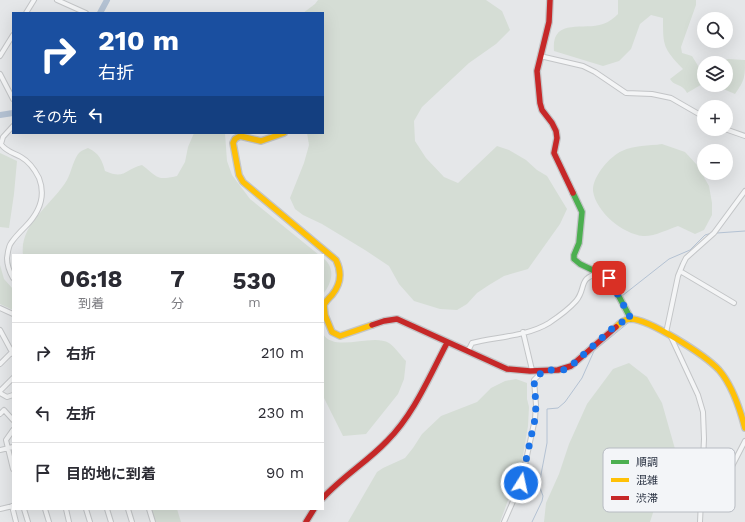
<!DOCTYPE html>
<html lang="ja">
<head>
<meta charset="utf-8">
<style>
  body { margin:0; font-family:"Work Sans","Noto Sans JP",sans-serif; background:#f7f7f7; color:#2b2b33; height:100vh; display:flex; flex-direction:column; font-size:15px; white-space:nowrap }
  * { box-sizing:border-box; margin:0 }
  p { font-size:13px; color:#7c7c81 }
  .icon { flex:none; width:22px; height:22px; fill:none; stroke:currentColor; stroke-width:2; stroke-linecap:round; stroke-linejoin:round }
  .map { position:relative; flex:1; overflow:hidden }
  .panel { position:absolute; left:12px; top:254px; width:312px; height:256px; display:flex; flex-direction:column; background:#fff; border-radius:0px; box-shadow:0 4px 16px #0002 }
  .panel>* { flex:none }
  .top-card { position:absolute; left:12px; top:12px; width:312px; height:122px; border-radius:0px; box-shadow:0 4px 16px #0002; background:#1a4fa0; color:#fff; overflow:hidden }
  .fabs { position:absolute; left:697px; top:12px; display:grid; gap:8px }
  .fabs a { display:grid; place-items:center; width:36px; height:36px; border-radius:50%; background:#fff; box-shadow:0 4px 16px #0002; font-size:20px }
  .pin { position:absolute; display:grid; place-items:center; width:34px; height:34px; color:#fff; margin:-17px; border-radius:8px; box-shadow:0 2px 6px #0006 }
  .me { position:absolute; width:44px; margin:-22px; rotate:10deg; stroke-linejoin:round; filter:drop-shadow(0 0 3px #0008) }
  .turn { display:flex; align-items:center; gap:14px; height:84px; padding:0 20px; font-size:18px }
  .turn .icon { width:52px; height:52px; stroke-width:2.5 }
  .turn b { display:block; font-size:28px; line-height:34px }
  .then { display:flex; align-items:center; height:38px; padding:0 20px; background:#0003; gap:8px; font-size:15px }
  .eta { display:flex; justify-content:space-evenly; align-items:center; height:68px; text-align:center }
  .eta b { font-size:24px; font-weight:700; line-height:28px }
  ul { padding:0; list-style:none }
  li { display:flex; align-items:center; gap:12px; height:60px; padding:0 20px; border-top:1px solid #e1e1e2 }
  li div { flex:1 }
  li b { display:block; font-size:15px }
  li em { font-style:normal }
  .map>svg:first-child { display:block }
  .green { fill:#d5ddd5 }
  .lines { fill:none; stroke-linecap:round; stroke-linejoin:round }
  .stream { stroke:#b4c2d3; stroke-width:1 }
  .river { stroke:#b4c2d3; stroke-width:6 }
  .street-casing { stroke:#c3c5c7; stroke-width:6 }
  .fast-casing { stroke:#c3c5c7; stroke-width:8 }
  .slow-casing { stroke:#c3c5c7; stroke-width:8 }
  .jam-casing { stroke:#c3c5c7; stroke-width:8 }
  .street { stroke:#f4f5f6; stroke-width:4 }
  .fast { stroke:#4caf50; stroke-width:5.5 }
  .slow { stroke:#ffc107; stroke-width:5.5 }
  .jam { stroke:#c62828; stroke-width:5.5 }
  .route { stroke:#1a73e8; stroke-width:7; stroke-dasharray:0 12.6 }
  .key { fill:#f3f5f8; stroke:#b7bbc2; stroke-width:1 }
  .key-label { font-size:11px; fill:#2b3343 }
</style>
</head>
<body>
<div class="map">
<svg width="745" height="522" viewBox="0 0 745 522">
  <rect width="100%" height="100%" fill="#e5e7e9"/>
  <path class="green" d="M318 0H486L502 11 510 30 496 44 469 63 454 77 422 107 414 121 415 141 426 158 444 177 458 183 497 146 509 150 526 160 537 170 547 176 567 209 560 224 528 269 504 276 489 285 477 293 467 304 457 310 440 309 414 301 399 284 389 266 365 250 322 224 303 215 295 209 290 198 304 163 309 145 307 133H323V13H303L315 4Z
    M618 0H696V5L681 47 682 53 692 56 700 69 704 68V83L687 93C682 83 675 87 670 79L683 69C663 48 663 46 663 18L651 15 640 24 631 49 619 61 603 66 554 51C551 17 583 31 603 24 609 22 614 18 618 14Z
    M728 59 745 60C745 77 745 80 735 94L714 85H726V63H719Z
    M194 133H225L227 161 232 175 250 199 319 255H23C19 224 53 204 67 180 71 173 74 157 80 152 82 150 86 149 88 148 99 153 102 160 105 171 125 180 125 169 142 165 158 177 156 181 177 176L185 162 188 147Z
    M662 144 685 152 697 165 709 186 712 203V215L704 230 695 234 678 226C669 229 653 237 643 236 623 234 596 212 593 191 592 177 610 156 622 151 634 145 649 146 662 144Z
    M0 153 17 161 14 194 9 228 0 227Z
    M323 258C336 268 332 283 323 294Z
    M0 265 4 279 13 289V310L0 304Z
    M323 334C335 353 372 333 389 343 394 346 402 357 406 361L404 379 398 394 366 434 343 436 323 396Z
    M629 363 647 377 662 403 675 449 660 491 650 522H544L546 503 559 474 569 444 587 404 613 369Z
    M516 379 527 383V399L529 407 528 426 522 461 514 484 500 522H348L377 472 383 468 405 458 413 448 422 434 441 416 477 402 491 388 505 381Z
    M150 509H177L181 522H153Z"/>
  <g class="lines">
    <path class="stream" d="M717 233 745 231
      M622 296 669 259 690 250 705 235 712 233
      M532 522 542 501 543 496 539 485 547 443V409L558 408 565 402 582 378 594 351 628 323V322"/>
    <path class="river" d="M100 13 107 0
      M0 115 13 113"/>
    <g class="street-casing">
      <path id="street" d="M57 0 86 13
        M26 13 34 0
        M0 56 13 35
        M540 56 583 66 595 72 626 93 652 94 671 98 704 117
        M0 74 13 99
        M13 126 3 137 1 144C5 151 14 153 21 157 28 161 35 170 39 178 46 196 39 213 25 227 20 232 15 237 11 243 8 247 8 253 7 258 7 265 9 271 13 278
        M725 129 745 136
        M680 271 734 303
        M0 308 13 314
        M0 330 13 354
        M523 332 532 370
        M666 333 678 276 683 264 686 258 714 233 745 191
        M671 337 698 395 703 412 704 439 700 522
        M468 351 472 343C496 337 528 336 549 323 558 317 569 309 576 301 587 288 577 278 600 273
        M0 364 12 352
        M0 391 13 378
        M0 393 7 397 13 395
        M0 414 4 410 13 420
        M13 430 6 440 13 469
        M0 450 13 447
        M701 492 729 472 745 441
        M12 506 16 522
        M0 509 13 506
        M24 509 28 522
        M45 509 49 522
        M66 509 69 522
        M86 509 90 522
        M107 509 111 522
        M128 509 132 522
        M149 509 153 522
        M504 522 521 483 535 419 536 405 534 380 543 371"/>
    </g>
    <g class="fast-casing">
      <path id="fast" d="M573 193 582 212 579 243 574 255V259L580 264 609 278 631 319"/>
    </g>
    <g class="slow-casing">
      <path id="slow" d="M284 133 261 141 240 136 235 139 233 143 239 175 243 182 336 260C342 272 341 284 332 295 329 298 326 301 324 305L325 315 332 332 340 336 372 325
        M616 327C620 323 624 320 629 319 647 317 706 356 719 370 732 385 740 409 745 428"/>
    </g>
    <g class="jam-casing">
      <path id="jam" d="M550 0 549 22 537 71 540 103 542 110 552 123 556 131 557 138 554 153 573 193
        M372 325 384 321 397 319 507 369 530 371 558 370 571 366 616 327
        M323 498C342 477 367 462 387 441 414 414 429 377 447 343
        M306 522 314 509"/>
    </g>
    <use href="#street" class="street"/>
    <use href="#fast" class="fast"/>
    <use href="#slow" class="slow"/>
    <use href="#jam" class="jam"/>
  </g>
  <g class="lines">
    <path class="route" d="M521 483 535 419 536 405 534 380 544 370H563L571 366 615 326 624 321 631 319 609 278"/>
  </g>
  <rect x="603" y="448" width="132" height="64" rx="6" class="key"/>
  <rect x="611" y="460" width="18" height="4" fill="#4caf50"/>
  <rect x="611" y="478" width="18" height="4" fill="#ffc107"/>
  <rect x="611" y="496" width="18" height="4" fill="#c62828"/>
  <g class="key-label">
    <text x="636" y="466">順調</text>
    <text x="636" y="484">混雑</text>
    <text x="636" y="502">渋滞</text>
  </g>
</svg>
<div class="fabs">
<a><svg class="icon" aria-label="search" viewBox="0 0 24 24"><circle cx="10" cy="10" r="6"/><path d="M15 15l6 6"/></svg></a>
<a><svg class="icon" aria-label="layers" viewBox="0 0 24 24"><path d="M12 4l9 5-9 5-9-5zM3 14l9 5 9-5"/></svg></a>
<a>+</a>
<a>−</a>
</div>
<div class="pin" style="left:609px;top:278px;background:#d93025"><svg class="icon" aria-label="arrive" viewBox="0 0 24 24"><path d="M6 21V4h12l-3 4 3 4H6"/></svg></div>
<svg class="me" style="left:521px;top:483px" viewBox="-20 -20 40 40"><circle r="17" fill="#1a73e8" stroke="#fff" stroke-width="3"/><path d="M0-11L8 9 0 5-8 9z" fill="#fff"/></svg>
<div class="top-card">
<div class="turn"><svg class="icon" aria-label="right" viewBox="0 0 24 24"><path d="M7 20v-9h11M14 6l5 5-5 5"/></svg><div><b>210 m</b>右折</div></div>
<div class="then">その先<svg class="icon" aria-label="left" viewBox="0 0 24 24"><path d="M17 20v-9H6M10 6l-5 5 5 5"/></svg></div>
</div>
<section class="panel">
<div class="eta">
<div><b>06:18</b><p>到着</p></div>
<div><b>7</b><p>分</p></div>
<div><b>530</b><p>m</p></div>
</div>
<ul>
<li><svg class="icon" aria-label="right" viewBox="0 0 24 24"><path d="M7 20v-9h11M14 6l5 5-5 5"/></svg><div><b>右折</b></div><em>210 m</em></li>
<li><svg class="icon" aria-label="left" viewBox="0 0 24 24"><path d="M17 20v-9H6M10 6l-5 5 5 5"/></svg><div><b>左折</b></div><em>230 m</em></li>
<li><svg class="icon" aria-label="arrive" viewBox="0 0 24 24"><path d="M6 21V4h12l-3 4 3 4H6"/></svg><div><b>目的地に到着</b></div><em>90 m</em></li>
</ul>
</section>
</div>
</body>
</html>
